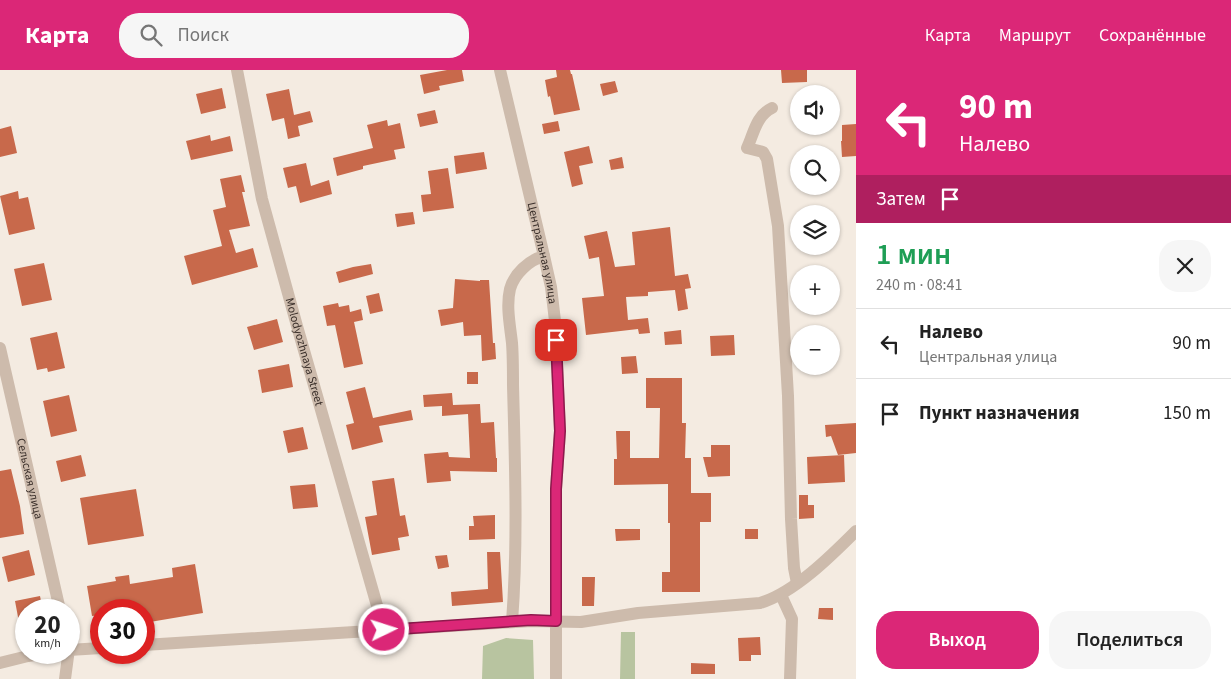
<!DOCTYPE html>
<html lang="ru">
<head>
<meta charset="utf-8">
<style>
  body { margin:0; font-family:"Source Sans 3",sans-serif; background:#f6f6f6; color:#222; height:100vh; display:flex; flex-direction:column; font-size:19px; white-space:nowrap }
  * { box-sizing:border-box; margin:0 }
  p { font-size:16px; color:#767676 }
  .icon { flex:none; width:28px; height:28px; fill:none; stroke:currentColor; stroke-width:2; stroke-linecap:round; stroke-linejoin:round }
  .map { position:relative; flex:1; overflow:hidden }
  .side { display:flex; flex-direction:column; background:#fff; width:375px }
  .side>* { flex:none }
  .top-card { background:#db2777; color:#fff; overflow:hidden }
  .fabs { position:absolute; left:790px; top:15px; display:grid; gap:10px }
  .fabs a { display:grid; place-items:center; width:50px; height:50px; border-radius:50%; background:#fff; box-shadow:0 1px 4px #0004; font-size:25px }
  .speed { position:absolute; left:15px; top:529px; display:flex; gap:10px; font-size:25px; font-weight:700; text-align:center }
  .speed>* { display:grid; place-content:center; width:65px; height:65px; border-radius:50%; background:#fff; box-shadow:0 1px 4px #0004; line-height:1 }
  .speed small { font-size:12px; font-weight:400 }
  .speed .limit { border:8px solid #d22; background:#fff; color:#111 }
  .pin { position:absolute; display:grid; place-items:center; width:42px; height:42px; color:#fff; margin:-21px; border-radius:10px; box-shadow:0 2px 8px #0006 }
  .me { position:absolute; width:55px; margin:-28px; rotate:86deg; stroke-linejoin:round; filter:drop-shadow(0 0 4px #0008) }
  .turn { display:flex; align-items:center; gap:18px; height:105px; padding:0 20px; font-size:22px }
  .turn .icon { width:65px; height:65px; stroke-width:2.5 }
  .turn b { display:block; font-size:35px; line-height:42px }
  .then { display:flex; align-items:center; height:48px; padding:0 20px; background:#0003; gap:10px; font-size:19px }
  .round { display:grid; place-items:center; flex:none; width:52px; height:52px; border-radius:20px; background:#f6f6f6 }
  .head { display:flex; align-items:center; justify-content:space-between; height:85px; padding:0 20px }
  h1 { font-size:30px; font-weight:600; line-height:38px; color:#1e9e55 }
  .cta { display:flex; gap:10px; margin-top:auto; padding:10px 20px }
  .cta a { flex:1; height:58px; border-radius:20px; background:#db2777; color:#fff; font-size:20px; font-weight:600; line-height:58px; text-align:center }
  .cta a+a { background:#f6f6f6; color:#222 }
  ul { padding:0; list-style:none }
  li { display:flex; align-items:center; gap:15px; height:70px; padding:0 20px; border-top:1px solid #e0e0e0 }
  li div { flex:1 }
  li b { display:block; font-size:19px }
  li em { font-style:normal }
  header { display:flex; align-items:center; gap:30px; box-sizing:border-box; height:70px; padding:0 25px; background:#db2777; color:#fff }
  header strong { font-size:24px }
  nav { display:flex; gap:28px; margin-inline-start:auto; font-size:18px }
  .search { width:350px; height:45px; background:#f6f6f6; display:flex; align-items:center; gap:12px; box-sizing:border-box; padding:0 18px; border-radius:20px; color:#767676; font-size:19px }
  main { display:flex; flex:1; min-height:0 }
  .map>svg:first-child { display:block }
  .green { fill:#b8c4a0 }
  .building { fill:#c8694b }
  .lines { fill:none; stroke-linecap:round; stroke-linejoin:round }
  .minor { stroke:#cdbbac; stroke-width:12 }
  .route-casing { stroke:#8e194d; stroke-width:12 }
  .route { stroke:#db2777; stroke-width:9 }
  .labels { text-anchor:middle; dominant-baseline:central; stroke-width:5; stroke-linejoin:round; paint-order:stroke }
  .street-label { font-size:12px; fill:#3b302b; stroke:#fbf5ee }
</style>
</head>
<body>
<header>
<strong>Карта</strong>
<div class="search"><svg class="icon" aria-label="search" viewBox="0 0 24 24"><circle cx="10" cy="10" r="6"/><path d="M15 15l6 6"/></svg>Поиск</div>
<nav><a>Карта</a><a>Маршрут</a><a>Сохранённые</a></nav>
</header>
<main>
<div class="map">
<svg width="856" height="609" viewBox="0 0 856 609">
  <rect width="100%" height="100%" fill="#f4ebe1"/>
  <path class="green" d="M621 562H635V609H620Z
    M506 568 533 570 534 609H482L483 576Z"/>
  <path class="building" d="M447 0H462L464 11 439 16 440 20 424 24 420 5Z
    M556 0H570L571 4H572L580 40 554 45 550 26 548 27 545 10 557 7Z
    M781 0H807V12L782 13Z
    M615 11 618 22 603 26 600 14Z
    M222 18 226 38 201 44 196 24Z
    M289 19 294 45 310 41 313 52 298 56 300 66 288 69 284 48 272 51 266 24Z
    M435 40 438 53 420 57 417 44Z
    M387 50 388 56 400 53 405 78 394 80 396 89 363 96V99L337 106 333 88 373 78 367 55Z
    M558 51 560 61 544 64 542 54Z
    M856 54V86L842 87 841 71H842V55Z
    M11 56 17 83 0 87V59Z
    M210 65 211 71 230 66 233 81 191 90 186 71Z
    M589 76 593 93 579 96 583 114 572 117 564 82Z
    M484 82 487 99 456 104 454 86Z
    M622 87 624 98 611 100 609 90Z
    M306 93 311 116 329 110 332 124 300 133 296 116 288 118 283 98Z
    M448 98 454 138 423 142 421 125 431 124 428 101Z
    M241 105 245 122H242L250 156 229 160 236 183 253 178 258 197 192 215 184 186 222 176 213 140 226 137 220 109Z
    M18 121 19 129 28 127 35 159 9 165 0 126Z
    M413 142 415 154 397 157 395 144Z
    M670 157 675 206 688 204 691 218 685 219 688 239 678 241 675 220 648 222V226L626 227 628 250 648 248 650 263 639 264 638 259 586 265 582 228 604 226 599 187 589 189 584 166 607 161 615 197 635 195 632 162Z
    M44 193 52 230 22 236 14 199Z
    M371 194 373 204 339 213 336 202 353 197Z
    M455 209 480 211V210H489L493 273H495L496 289 482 291 481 265 464 266 463 252 441 256 438 240 453 238Z
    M379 223 383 241 370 244 366 226Z
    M338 233 339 237 349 235 350 242 361 239 363 250 354 252 363 294 344 298 335 255 327 256 323 236Z
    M277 249 283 272 254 280 247 257Z
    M681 260 682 274 665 275 664 262Z
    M57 262 65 298 48 302 47 298 37 300 30 268Z
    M734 265 735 285 711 286 710 266Z
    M636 286 638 303 622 304 621 287Z
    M289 294 293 317 262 323 258 300Z
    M467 302H478V314H467Z
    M646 308H682V353H686L685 388H691V423H711V452H700V522H662V502H670V453H668V414L614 415V389H617L616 361H630V388H659L660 338H646Z
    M365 317 373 348 411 340 413 350 379 356 383 372 352 380 346 355 354 353 346 322Z
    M452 323 453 335 480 334 481 353 494 352 496 388H497V402L450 401 451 411 427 413 424 384 448 382 449 387 470 388 468 344 442 346V336L424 337 423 325Z
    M69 325 77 361 51 367 43 331Z
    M856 353V383L838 385 831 366 826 367 825 355Z
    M303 357 308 379 288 383 283 361Z
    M711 375H730V406L708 407 703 387H711Z
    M81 385 86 406 61 412 56 391Z
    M844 385 845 412 808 414 807 387Z
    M11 399 20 436 24 464 0 468V401Z
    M394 408 400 446 405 445 409 466 398 468 400 480 372 485 365 447 377 445 372 411Z
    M315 414 318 437 293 439 290 416Z
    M136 419 144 466 88 475 80 428Z
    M799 425H808V435H814V448L799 449Z
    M495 445V469L469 470V456H474L473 446Z
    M615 459H640V470L616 471Z
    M745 459H758V469H745Z
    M29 480 35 505 8 512 2 487Z
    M487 482H500L503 532 452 536 451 522 488 519Z
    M447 485 449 497 438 499 435 486Z
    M195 494 203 543 144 553V540H101V545L92 546 87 516 116 511 115 507 129 505 130 514 173 507 172 498Z
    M582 507H595L594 536H582Z
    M40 526 43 540H26V562L21 563 15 531Z
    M819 538H833V550L818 549Z
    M760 567 761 585H751V591H739L738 568Z
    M691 593 715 594V604H691Z"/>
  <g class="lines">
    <g class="minor">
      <path id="s1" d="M237 0 262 129 297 256 384 560"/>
      <path id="s2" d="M500 0 544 186 551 217 555 251 560 361 556 419V609"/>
      <path d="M772 38C756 46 754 63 747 78L763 82 767 89 778 156 788 326 791 449 794 498 797 513"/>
      <path id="s3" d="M0 278 60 540"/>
      <path d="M781 525 792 549 790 609"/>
      <path d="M512 552C518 473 515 393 513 315 513 301 513 286 512 273 510 255 506 236 510 219 514 204 529 190 544 186"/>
      <path d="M144 575 531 551 581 552 638 543 760 533C794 523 831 486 856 461"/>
      <path d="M69 580 101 578"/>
      <path d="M0 593 28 586 52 582"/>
      <path d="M65 609 69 579"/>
    </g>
  </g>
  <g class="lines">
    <g class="route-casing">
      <path id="route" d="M384 560 531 550 556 551V419L560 361 556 270"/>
    </g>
    <use href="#route" class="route"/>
  </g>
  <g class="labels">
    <g class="street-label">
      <text stroke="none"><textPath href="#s2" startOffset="188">Центральная улица</textPath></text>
      <text stroke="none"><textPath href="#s1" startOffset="290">Molodyozhnaya Street</textPath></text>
      <text stroke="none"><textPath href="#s3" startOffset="134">Сельская улица</textPath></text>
    </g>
  </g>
</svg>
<div class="fabs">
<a><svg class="icon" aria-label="sound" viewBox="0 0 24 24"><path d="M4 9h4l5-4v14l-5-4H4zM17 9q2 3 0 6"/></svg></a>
<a><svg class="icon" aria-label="search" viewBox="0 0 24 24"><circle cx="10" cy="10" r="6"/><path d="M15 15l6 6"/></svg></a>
<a><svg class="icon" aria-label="layers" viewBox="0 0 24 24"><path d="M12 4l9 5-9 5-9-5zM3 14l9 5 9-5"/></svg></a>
<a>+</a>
<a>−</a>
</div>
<div class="speed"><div>20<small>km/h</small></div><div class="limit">30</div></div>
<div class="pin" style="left:556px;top:270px;background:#d93025"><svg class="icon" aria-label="arrive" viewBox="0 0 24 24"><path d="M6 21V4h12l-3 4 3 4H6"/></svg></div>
<svg class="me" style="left:384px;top:560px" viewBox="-20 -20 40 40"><circle r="17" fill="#db2777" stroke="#fff" stroke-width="3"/><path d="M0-11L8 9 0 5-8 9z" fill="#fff"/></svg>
</div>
<section class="side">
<div class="top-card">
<div class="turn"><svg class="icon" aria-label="left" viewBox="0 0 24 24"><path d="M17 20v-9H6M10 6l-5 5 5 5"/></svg><div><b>90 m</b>Налево</div></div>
<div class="then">Затем<svg class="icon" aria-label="arrive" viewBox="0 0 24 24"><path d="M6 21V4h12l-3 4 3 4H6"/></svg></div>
</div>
<div class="head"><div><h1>1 мин</h1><p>240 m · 08:41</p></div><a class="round"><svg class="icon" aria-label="close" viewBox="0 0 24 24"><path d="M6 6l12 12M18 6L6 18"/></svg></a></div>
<ul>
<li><svg class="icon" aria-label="left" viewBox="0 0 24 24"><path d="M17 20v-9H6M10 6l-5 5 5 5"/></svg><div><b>Налево</b><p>Центральная улица</p></div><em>90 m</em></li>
<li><svg class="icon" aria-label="arrive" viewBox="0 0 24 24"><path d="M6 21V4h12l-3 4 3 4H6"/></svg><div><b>Пункт назначения</b></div><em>150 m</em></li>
</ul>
<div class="cta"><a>Выход</a><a>Поделиться</a></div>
</section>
</main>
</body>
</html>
